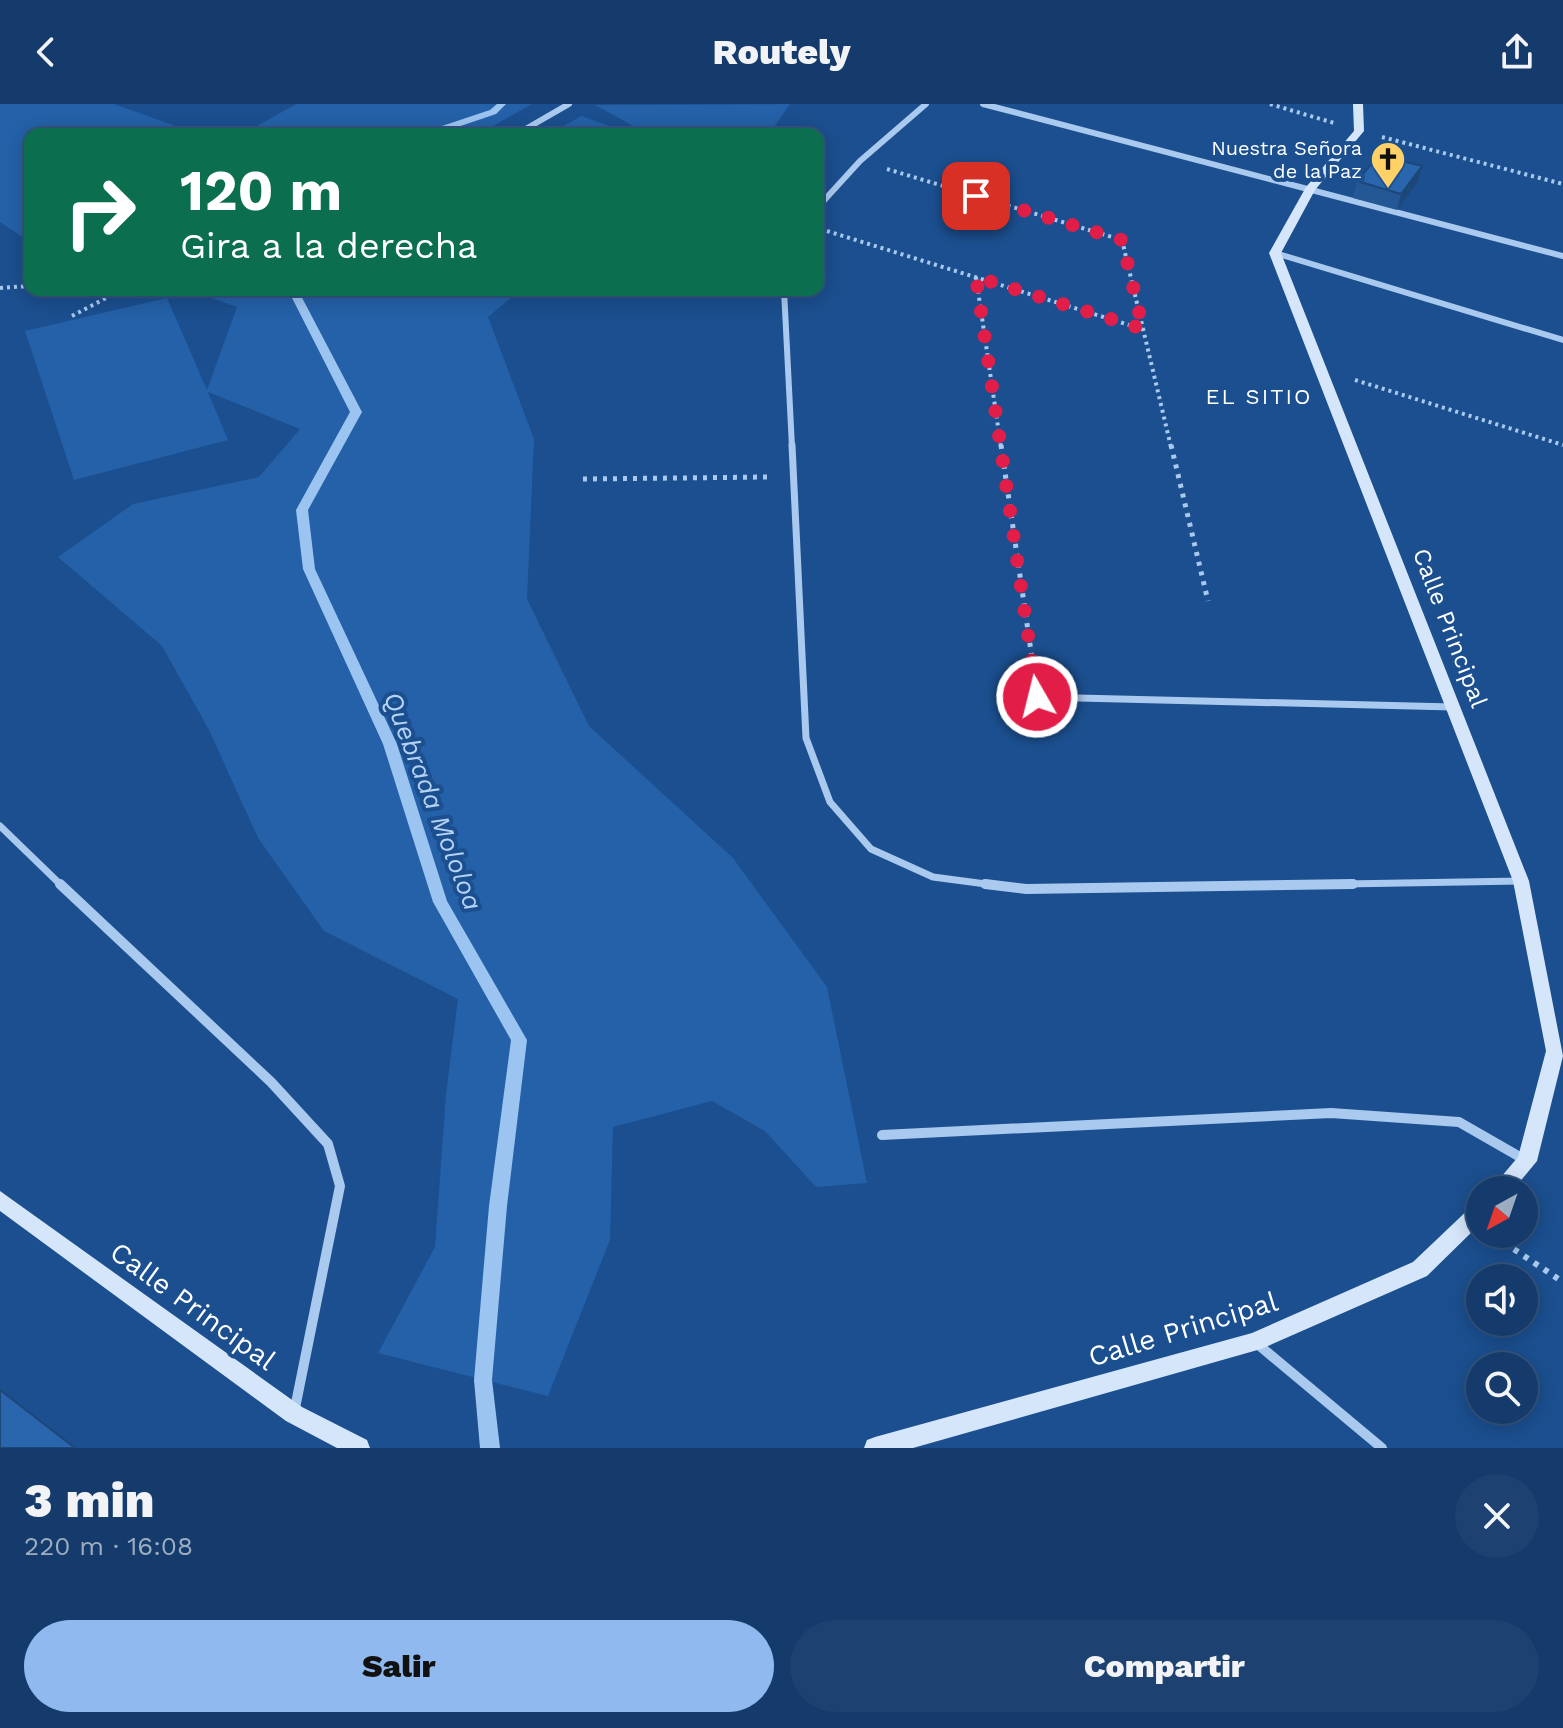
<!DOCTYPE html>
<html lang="es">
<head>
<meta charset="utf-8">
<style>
  body { margin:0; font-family:"Work Sans",sans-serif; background:#1d4271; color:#f1f3f6; height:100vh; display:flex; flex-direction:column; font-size:30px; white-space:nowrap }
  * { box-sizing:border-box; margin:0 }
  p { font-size:26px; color:#9dadc1 }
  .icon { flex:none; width:44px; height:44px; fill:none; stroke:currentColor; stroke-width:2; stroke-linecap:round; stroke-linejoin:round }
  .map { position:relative; height:1344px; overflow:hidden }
  .details { display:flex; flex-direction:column; background:#143b6b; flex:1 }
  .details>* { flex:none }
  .guide { position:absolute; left:24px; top:24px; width:800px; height:168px; border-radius:16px; box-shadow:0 4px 20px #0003,0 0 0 2px #33557e; background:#0b6e4f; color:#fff; overflow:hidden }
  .needle { width:52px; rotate:220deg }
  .fabs { position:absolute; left:1466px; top:1072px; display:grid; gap:16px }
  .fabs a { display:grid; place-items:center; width:72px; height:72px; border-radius:50%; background:#143b6b; box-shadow:0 4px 20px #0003,0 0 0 2px #33557e; font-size:40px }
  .pin { position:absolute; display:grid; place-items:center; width:68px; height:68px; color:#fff; margin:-34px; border-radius:16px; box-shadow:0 4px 12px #0006 }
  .me { position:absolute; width:88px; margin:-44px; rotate:352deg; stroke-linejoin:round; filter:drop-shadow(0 0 6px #0008) }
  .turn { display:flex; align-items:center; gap:28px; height:168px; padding:0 24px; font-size:36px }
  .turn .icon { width:104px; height:104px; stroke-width:2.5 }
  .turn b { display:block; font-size:56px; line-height:68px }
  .round { display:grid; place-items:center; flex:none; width:84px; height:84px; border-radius:42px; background:#1d4271 }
  .head { display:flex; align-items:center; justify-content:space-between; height:136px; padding:0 24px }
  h1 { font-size:48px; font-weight:800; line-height:60px }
  .action { display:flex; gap:16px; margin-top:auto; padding:16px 24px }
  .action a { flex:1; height:92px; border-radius:48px; background:#90b9f0; color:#111; font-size:32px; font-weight:800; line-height:92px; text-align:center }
  .action a+a { background:#1d4271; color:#f1f3f6 }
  header { display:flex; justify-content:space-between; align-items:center; height:104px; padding:0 24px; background:#143b6b; font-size:36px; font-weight:800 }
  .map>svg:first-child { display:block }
  .green { fill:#2461a8 }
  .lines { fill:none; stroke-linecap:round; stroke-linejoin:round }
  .stream { fill:#9cc4f0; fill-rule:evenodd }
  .path-far2 { stroke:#a9c9ee; stroke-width:4; stroke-dasharray:3 4; stroke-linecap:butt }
  .path-far1 { stroke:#a9c9ee; stroke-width:5; stroke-dasharray:4 6; stroke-linecap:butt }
  .path { stroke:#a9c9ee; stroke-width:6; stroke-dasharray:5 7; stroke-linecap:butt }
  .street-far2 { stroke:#a9c9ee; stroke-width:6 }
  .street-far1 { stroke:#a9c9ee; stroke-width:7 }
  .street { stroke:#a9c9ee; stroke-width:10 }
  .secondary { fill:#d6e6fa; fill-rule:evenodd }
  .wall { fill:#245895 }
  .shaded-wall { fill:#1d4779 }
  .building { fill:#2a66ad; stroke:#1d4779; stroke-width:2 }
  .route { stroke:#e11d48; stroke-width:14; stroke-dasharray:0 25.2 }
  .labels { text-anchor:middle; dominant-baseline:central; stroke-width:8; stroke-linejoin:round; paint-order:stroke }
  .far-poi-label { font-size:20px; fill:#fff; stroke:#1b4f8f; text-anchor:end }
  .far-neighbourhood-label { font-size:22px; letter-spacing:2px; fill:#fff; stroke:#1b4f8f }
  .street-label { font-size:24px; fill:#fff; stroke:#1b4f8f }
  .water-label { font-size:26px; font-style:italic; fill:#b5d3f5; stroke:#1b4f8f }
  .near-street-label { font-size:28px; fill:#fff; stroke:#1b4f8f }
</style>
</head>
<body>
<header><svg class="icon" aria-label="back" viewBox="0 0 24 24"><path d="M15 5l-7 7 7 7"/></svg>Routely<svg class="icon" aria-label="share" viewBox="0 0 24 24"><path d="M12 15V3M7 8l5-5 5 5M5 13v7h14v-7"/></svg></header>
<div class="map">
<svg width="1563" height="1344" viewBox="0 0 1563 1344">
  <rect width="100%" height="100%" fill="#1b4f8f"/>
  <path class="green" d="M0 0H114L198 30H30V138L0 118Z
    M296 0H532L479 30H243Z
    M790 0 769 30H648L595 1Z
    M581 12 632 30H550Z
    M189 186H520L488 213 534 335 527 495 589 622 733 754 827 883 867 1079 816 1083 765 1027 712 997 613 1023 610 1136 548 1292 378 1249 435 1143 446 990 458 895 324 827 258 734 209 626 162 542 58 453 133 400 259 373 300 325 208 288 228 336 74 376 25 227 167 194 207 286 237 203Z"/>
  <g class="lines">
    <path class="stream" d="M497 0H506L496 10 437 30H315L320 27 430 26 490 6Z
      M288 186H298L362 308 308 406 315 465 397 640 447 797 527 936 507 1102 492 1276 500 1344H480L474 1276 489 1102 511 936 433 798 383 640 303 465 296 406 350 308Z"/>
    <path class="path-far2" d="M1270 0 1334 19
      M1382 33 1563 80
      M887 65 1122 136 1171 343
      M827 127 1142 225
      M976 173 1001 343
      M0 184 30 182
      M72 212 121 186
      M1355 276 1563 341"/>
    <path class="path-far1" d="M1001 341 1034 568
      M1171 341 1208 497
      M583 375 768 373"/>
    <path class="path" d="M1494 1132 1563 1178"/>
    <path class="street-far2" d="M983 0 1563 152
      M517 30 569 0
      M818 103 860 57 926 0
      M1275 149 1563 236
      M784 186 792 343"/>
    <path class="street-far1" d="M792 341 806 634 830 698 871 745 933 773 1001 782
      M1037 593 1453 603
      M0 722 62 782
      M1229 782 1521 777"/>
    <path class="street" d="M60 780 271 978 328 1040 340 1082 294 1309
      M985 780 1026 785 1353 780
      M882 1031 1331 1009 1459 1018 1527 1057
      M1255 1238 1382 1344"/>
    <path class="secondary" d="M1353 0H1363L1364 27 1315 86 1281 149 1529 777 1563 952 1537 1057 1513 1086H1490L1518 1053 1546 947 1513 777 1269 149 1306 83 1354 27Z
      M0 1087 302 1303 367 1336 370 1344H337L286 1317 0 1107Z
      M1480 1098V1120L1427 1172 1261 1245 913 1344H864L867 1336 875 1333 1252 1229 1413 1158 1473 1101Z"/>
  </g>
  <path class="wall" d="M1422 62 1418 78 1397 106 1353 94 1357 77Z"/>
  <path class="shaded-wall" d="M1422 62 1418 78 1397 106 1401 90Z"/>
  <path class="building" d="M1379 51 1422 62 1401 90 1357 77Z
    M0 1286 75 1344H0Z"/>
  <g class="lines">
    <path class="route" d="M976 92 1122 136 1143 225 976 173 1037 593"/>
  </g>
  <defs>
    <g id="church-pin" transform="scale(1.8)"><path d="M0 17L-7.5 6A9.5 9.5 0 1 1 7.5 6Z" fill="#ffd166" stroke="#1b4f8f"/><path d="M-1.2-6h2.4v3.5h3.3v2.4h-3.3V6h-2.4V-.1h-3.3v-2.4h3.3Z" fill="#111"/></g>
  </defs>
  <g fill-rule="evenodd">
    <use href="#church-pin" x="1388" y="55"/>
  </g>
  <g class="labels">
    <g class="far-poi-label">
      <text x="1362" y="44">Nuestra Señora<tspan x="1362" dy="23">de la Paz</tspan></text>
    </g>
    <g class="far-neighbourhood-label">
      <text x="1259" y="292">EL SITIO</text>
    </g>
    <g class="street-label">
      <text transform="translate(1450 524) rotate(69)">Calle Principal</text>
    </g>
    <g class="water-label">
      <text transform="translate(433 697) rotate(69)">Quebrada Mololoa</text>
    </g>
    <g class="near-street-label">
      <text transform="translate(193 1202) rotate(36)">Calle Principal</text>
      <text transform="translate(1183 1225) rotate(-17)">Calle Principal</text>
    </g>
  </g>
</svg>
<div class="fabs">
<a><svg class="needle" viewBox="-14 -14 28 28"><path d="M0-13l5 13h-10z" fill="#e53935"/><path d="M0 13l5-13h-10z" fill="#9dadc1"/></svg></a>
<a><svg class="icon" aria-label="sound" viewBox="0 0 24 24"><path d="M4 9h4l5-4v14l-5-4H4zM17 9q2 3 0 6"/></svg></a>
<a><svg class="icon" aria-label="search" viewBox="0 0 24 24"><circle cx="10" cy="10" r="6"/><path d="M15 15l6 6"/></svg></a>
</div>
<div class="pin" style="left:976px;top:92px;background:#d93025"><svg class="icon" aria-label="arrive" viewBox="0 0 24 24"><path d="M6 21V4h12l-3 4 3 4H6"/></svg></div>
<svg class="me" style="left:1037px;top:593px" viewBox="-20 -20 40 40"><circle r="17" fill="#e11d48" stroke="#fff" stroke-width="3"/><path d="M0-11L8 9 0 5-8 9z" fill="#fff"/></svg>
<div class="guide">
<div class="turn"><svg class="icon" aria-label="right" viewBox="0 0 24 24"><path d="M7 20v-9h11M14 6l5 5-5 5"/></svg><div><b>120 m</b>Gira a la derecha</div></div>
</div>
</div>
<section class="details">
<div class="head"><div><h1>3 min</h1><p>220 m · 16:08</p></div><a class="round"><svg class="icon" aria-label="close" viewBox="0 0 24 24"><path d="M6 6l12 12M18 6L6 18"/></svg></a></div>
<div class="action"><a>Salir</a><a>Compartir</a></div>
</section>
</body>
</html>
